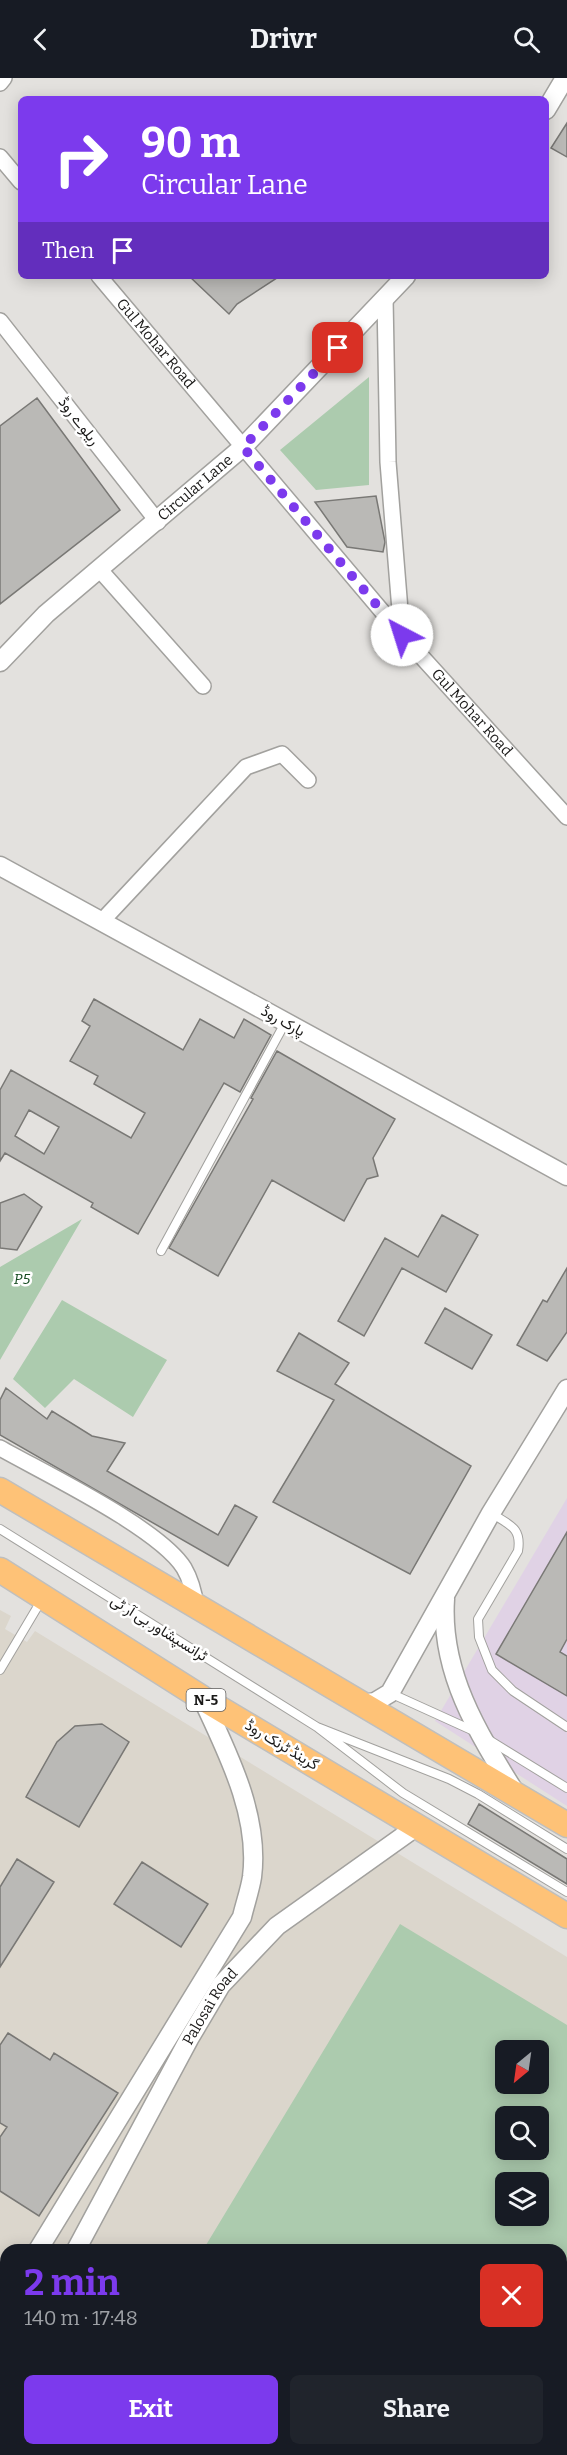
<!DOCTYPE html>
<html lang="en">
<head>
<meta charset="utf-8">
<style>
  body { margin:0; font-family:Bitter,Vazirmatn,serif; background:#20242c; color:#f1f3f6; height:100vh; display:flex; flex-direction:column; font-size:22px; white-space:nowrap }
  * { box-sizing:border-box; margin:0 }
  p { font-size:20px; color:#9ea1a6 }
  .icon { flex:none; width:33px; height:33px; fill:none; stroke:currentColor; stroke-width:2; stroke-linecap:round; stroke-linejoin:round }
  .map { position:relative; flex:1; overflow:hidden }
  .panel { position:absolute; left:0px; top:2166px; width:567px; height:212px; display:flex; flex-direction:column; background:#171b24; border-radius:18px 18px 0 0; box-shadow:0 3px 15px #0003 }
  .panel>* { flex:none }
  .guide { position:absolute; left:18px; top:18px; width:531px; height:183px; border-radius:9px; box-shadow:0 3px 15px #0003; background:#7c3aed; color:#fff; overflow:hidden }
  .needle { width:39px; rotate:209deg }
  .buttons { position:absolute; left:495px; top:1962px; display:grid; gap:12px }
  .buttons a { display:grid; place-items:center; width:54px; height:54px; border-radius:9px; background:#171b24; box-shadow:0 3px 15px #0003; font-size:30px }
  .pin { position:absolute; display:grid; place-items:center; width:51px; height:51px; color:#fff; margin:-26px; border-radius:12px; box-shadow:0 3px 9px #0006 }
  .me { position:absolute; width:66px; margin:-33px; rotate:320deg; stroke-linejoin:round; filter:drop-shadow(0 0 4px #0008) }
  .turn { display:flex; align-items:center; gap:21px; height:126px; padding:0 24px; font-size:27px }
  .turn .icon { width:78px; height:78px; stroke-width:2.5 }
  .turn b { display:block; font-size:42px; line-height:51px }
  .then { display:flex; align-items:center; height:57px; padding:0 24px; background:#0003; gap:12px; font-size:22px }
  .round { display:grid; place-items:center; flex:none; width:63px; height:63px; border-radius:9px; background:#20242c }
  .summary { display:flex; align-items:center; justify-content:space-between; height:102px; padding:0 24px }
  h1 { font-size:36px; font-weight:700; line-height:45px; color:#7c3aed }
  .cta { display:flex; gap:12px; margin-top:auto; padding:12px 24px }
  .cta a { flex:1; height:69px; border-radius:9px; background:#7c3aed; color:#fff; font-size:24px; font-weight:700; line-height:69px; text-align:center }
  .cta a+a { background:#20242c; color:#f1f3f6 }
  header { display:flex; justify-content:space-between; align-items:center; height:78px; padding:0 24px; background:#171b24; font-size:27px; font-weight:700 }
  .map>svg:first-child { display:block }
  .built { fill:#dbd6cc; fill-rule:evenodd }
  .medical { fill:#e0d2e5 }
  .green { fill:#accbae; fill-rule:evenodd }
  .building { fill:#bab9b6; stroke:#797875; stroke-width:1.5; fill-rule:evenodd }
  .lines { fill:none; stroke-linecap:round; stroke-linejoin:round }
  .service-casing { stroke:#a2a19e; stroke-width:10 }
  .minor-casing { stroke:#a2a19e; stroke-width:18 }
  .tertiary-casing { stroke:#a2a19e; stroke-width:21 }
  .trunk-casing { stroke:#bfbfbe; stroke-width:27 }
  .service { stroke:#fff; stroke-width:8 }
  .minor { stroke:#fff; stroke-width:15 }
  .tertiary { stroke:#fff; stroke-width:18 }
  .trunk { stroke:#fec277; stroke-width:24 }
  .route { stroke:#7c3aed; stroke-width:10; stroke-dasharray:0 18 }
  .labels { text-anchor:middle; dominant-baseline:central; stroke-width:5; stroke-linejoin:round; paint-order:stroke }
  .shield { fill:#fff; stroke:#5f5e5d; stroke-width:1.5 }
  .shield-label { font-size:14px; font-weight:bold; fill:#1a1918 }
  .street-label { font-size:15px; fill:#1a1918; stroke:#fff }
  .park-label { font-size:15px; font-style:italic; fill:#164c21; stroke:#fff }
</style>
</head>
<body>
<header><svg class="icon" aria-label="back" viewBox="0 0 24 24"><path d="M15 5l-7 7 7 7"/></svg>Drivr<svg class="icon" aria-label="search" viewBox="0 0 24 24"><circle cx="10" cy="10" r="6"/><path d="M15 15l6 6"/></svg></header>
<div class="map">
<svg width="567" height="2377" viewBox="0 0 567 2377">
  <rect width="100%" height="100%" fill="#e3e1de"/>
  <path class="built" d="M0 1532 11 1538 5 1551 27 1564 35 1553 567 1879V2377H0ZM506 1972H538V2006H506ZM506 2038H538V2072H506ZM506 2104H538V2138H506ZM6 2172H561V2372H6Z"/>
  <path class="medical" d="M567 1420V1728L435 1643Z"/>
  <path class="green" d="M369 299V407L316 412 280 372Z
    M82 1141 0 1282V1189Z
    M62 1222 167 1282 133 1339 74 1301 45 1330 13 1301Z
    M400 1846 567 1947V2317L561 2327V2172H203ZM506 1972H538V2006H506ZM538 2038V2072H506V2038ZM506 2104H538V2138H506Z
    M14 2372H170L167 2377H11Z"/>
  <path class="building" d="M567 45V79L551 70Z
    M189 198H280L237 226 229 236Z
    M37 320 120 432 0 526V348Z
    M376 418 385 464 383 474 347 469 315 424Z
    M94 921 183 972 200 941 234 960 244 941 271 957 240 1014 224 1005 138 1156 91 1129 93 1125 5 1075 0 1083V1012L11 992 131 1060 145 1035 94 1006 98 998 70 983 90 948 82 943ZM29 1032 59 1049 44 1076 15 1058Z
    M277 973 395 1041 373 1080 378 1098 367 1101 344 1143 272 1102 218 1198 169 1170 253 1021 251 1020Z
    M24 1116 42 1129 17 1172 0 1170V1125Z
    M442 1137 478 1157 446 1214 402 1190 364 1258 338 1243 385 1160 418 1179Z
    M567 1190V1254L547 1283 517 1267 543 1222 547 1224Z
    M445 1230 492 1257 472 1291 425 1265Z
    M299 1255 349 1285 335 1306 471 1388 410 1496 273 1424 334 1322 277 1293Z
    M6 1310 47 1341 52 1333 92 1358 125 1365 107 1393 218 1457 235 1427 257 1439 228 1488 0 1357V1322Z
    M567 1454V1561L560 1574 567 1578V1618L496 1576Z
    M102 1646 129 1664 79 1749 26 1719 57 1664 75 1648Z
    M479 1726 567 1781V1806L468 1746Z
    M17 1781 54 1804 0 1889V1809Z
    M142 1784 208 1826 181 1869 114 1826Z
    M8 1955 50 1982 54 1975 118 2015 39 2138 0 2113V2059L7 2049 0 2045V1967Z"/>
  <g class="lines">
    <g class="service-casing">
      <path id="service" d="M161 1173 285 945
        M491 1435C509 1447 522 1449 518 1473L478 1541 479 1559 492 1592 513 1613 567 1649
        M0 1451 317 1649
        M0 1592 41 1523
        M390 1615 476 1654
        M489 1662 567 1710
        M567 1771 478 1716 449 1701 317 1649 403 1715 567 1814
        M425 2372 433 2377
        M208 2377 211 2372"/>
    </g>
    <g class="minor-casing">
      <g id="minor">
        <path d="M0 5 4 0"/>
        <path d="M0 79 21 104"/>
        <path id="s1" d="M99 198 402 557 567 739"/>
        <path d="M385 220 388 384 402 557"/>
        <path d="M0 243 158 444"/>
        <path d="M100 492 203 608"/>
        <path d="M102 843 246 689 282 676 308 702"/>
        <path d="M0 1370C44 1395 159 1450 184 1490 191 1502 194 1514 196 1528"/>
      </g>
    </g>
    <g class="tertiary-casing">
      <g id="tertiary">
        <path d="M546 32 565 0"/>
        <path id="s2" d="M0 584 46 536 243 369 406 198"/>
        <path d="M0 788 567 1098"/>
        <path d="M445 1521C440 1595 478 1655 516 1716"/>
        <path d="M363 1626 375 1624 390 1615 491 1435 567 1311"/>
        <path d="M38 2172 242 1839C245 1826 250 1812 252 1799 260 1737 227 1674 202 1620"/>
        <path id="s3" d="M76 2172 189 1961 221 1907 277 1848 416 1749"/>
        <path d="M0 2233 6 2223"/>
        <path d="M0 2289 6 2280"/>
      </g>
    </g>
    <g class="trunk-casing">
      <path id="trunk" d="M0 1412 567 1747
        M0 1492 202 1620 567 1838"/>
    </g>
    <use href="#service" class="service"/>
    <use href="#minor" class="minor"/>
    <use href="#tertiary" class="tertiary"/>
    <use href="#trunk" class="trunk"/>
  </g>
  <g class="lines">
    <path class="route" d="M338 270 243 369 402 557"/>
  </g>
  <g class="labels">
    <rect class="shield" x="186.5" y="1611" width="39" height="22" rx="4.5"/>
    <g class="shield-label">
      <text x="206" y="1622">N-5</text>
    </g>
    <g class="street-label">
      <text stroke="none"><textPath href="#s1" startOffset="88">Gul Mohar Road</textPath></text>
      <text transform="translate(79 343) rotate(52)">ریلوے روڈ</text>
      <text stroke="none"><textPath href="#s2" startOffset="262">Circular Lane</textPath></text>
      <text stroke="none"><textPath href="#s1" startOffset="574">Gul Mohar Road</textPath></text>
      <text transform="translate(283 943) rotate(29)">پارک روڈ</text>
      <text transform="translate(159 1550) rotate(32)">ٹرانسپشاور بی آر ٹی</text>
      <text transform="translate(282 1667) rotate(31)">گرینڈ ٹرنک روڈ</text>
      <text stroke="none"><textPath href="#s3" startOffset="278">Palosai Road</textPath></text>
    </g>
    <g class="park-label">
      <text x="22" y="1201">P5</text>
    </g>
  </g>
</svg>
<div class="buttons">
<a><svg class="needle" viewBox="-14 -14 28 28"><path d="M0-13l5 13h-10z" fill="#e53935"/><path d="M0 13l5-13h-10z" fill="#9ea1a6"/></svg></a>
<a><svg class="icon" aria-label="search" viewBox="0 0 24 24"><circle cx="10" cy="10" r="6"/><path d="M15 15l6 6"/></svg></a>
<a><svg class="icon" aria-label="layers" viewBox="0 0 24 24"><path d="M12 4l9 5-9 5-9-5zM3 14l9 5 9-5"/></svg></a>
</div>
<div class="pin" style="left:338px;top:270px;background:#d93025"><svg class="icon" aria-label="arrive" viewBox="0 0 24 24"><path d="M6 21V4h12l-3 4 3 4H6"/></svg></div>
<svg class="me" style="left:402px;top:557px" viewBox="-20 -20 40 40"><circle r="19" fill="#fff"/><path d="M0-13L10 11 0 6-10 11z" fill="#7c3aed"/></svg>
<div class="guide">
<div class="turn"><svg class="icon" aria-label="right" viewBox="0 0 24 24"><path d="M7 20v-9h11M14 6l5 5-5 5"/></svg><div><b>90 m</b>Circular Lane</div></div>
<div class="then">Then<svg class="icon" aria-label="arrive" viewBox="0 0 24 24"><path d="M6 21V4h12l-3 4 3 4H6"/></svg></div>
</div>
<section class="panel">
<div class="summary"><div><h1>2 min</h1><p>140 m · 17:48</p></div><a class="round" style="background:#d93025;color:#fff"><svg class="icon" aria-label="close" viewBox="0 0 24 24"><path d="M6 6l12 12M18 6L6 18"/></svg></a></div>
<div class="cta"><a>Exit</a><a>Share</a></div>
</section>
</div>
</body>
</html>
